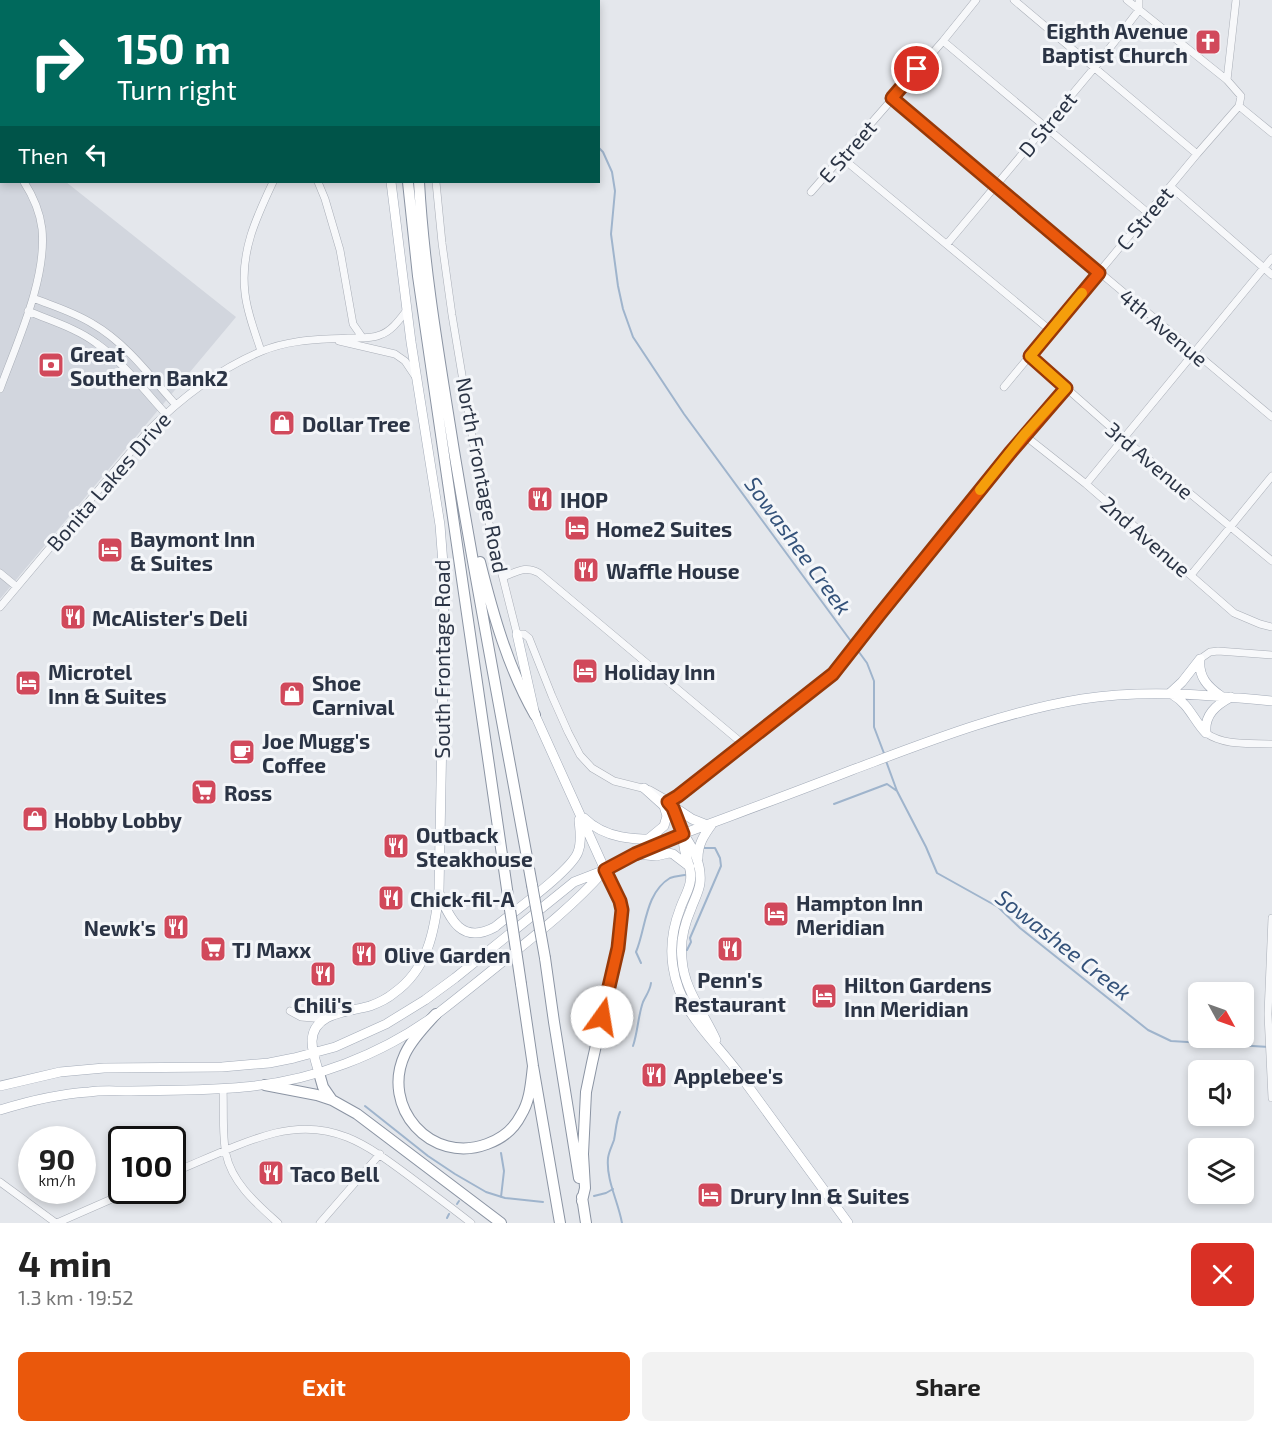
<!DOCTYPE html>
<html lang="en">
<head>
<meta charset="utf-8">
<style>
  body { margin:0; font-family:"Exo 2",sans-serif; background:#f2f2f2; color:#222; height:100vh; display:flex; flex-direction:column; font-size:22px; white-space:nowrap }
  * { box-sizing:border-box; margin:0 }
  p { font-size:20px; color:#767676 }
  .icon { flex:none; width:33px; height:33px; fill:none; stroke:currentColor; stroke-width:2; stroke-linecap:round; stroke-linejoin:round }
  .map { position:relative; height:1223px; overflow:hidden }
  .panel { display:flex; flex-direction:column; background:#fff; flex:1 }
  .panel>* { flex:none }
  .hud { position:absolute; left:0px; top:0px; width:600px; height:183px; box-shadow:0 3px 9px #0003; background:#00695c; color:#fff; overflow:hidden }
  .needle { width:39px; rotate:130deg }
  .fabs { position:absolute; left:1188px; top:982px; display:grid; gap:12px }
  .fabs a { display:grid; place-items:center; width:66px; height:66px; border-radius:9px; background:#fff; box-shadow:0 3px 9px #0003; font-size:30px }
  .speed { position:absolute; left:18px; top:1126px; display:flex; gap:12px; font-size:30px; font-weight:700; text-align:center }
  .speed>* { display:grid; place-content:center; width:78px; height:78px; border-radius:50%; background:#fff; box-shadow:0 3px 9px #0003; line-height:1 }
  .speed small { font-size:15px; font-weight:400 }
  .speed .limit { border:3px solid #111; border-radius:9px; background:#fff; color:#111 }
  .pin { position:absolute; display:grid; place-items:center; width:51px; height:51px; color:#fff; margin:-26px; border:3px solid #fff; border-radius:50%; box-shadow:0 2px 6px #0007 }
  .me { position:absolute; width:66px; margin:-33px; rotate:13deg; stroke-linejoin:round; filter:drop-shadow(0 0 4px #0008) }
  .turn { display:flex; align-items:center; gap:21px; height:126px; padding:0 18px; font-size:27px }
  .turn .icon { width:78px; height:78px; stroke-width:2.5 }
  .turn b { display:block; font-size:42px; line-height:51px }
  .then { display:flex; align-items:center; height:57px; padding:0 18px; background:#0003; gap:12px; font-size:22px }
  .round { display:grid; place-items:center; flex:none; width:63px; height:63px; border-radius:9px; background:#f2f2f2 }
  .overview { display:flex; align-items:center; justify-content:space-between; height:102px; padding:0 18px }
  h1 { font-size:36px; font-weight:700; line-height:45px }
  .action { display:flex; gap:12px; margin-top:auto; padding:12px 18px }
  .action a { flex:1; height:69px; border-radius:9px; background:#ea580c; color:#fff; font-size:24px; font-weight:700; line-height:69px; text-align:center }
  .action a+a { background:#f2f2f2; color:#222 }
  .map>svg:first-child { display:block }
  .built { fill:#d2d6de }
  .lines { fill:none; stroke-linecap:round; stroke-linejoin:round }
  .stream { stroke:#9fb4cc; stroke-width:2 }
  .minor-casing { stroke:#a9aeb7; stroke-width:8 }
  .major-casing { stroke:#a3abb8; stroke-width:10 }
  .highway-casing { stroke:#8b94a3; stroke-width:12 }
  .minor { stroke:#f7f8fa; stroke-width:7 }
  .major { stroke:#fff; stroke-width:9 }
  .highway { stroke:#fff; stroke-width:10 }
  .highway-bridge-casing { stroke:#8b94a3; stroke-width:12; stroke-linecap:butt }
  .highway-bridge { stroke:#fff; stroke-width:10 }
  .route-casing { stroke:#983908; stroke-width:15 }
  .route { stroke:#ea580c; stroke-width:10 }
  .slow { stroke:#f59e0b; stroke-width:10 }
  .labels { text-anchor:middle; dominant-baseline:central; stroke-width:6; stroke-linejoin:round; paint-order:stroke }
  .poi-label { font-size:21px; font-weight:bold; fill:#2b3445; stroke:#f4f6f9; text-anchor:start }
  .street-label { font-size:21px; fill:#2b3445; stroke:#f4f6f9 }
  .water-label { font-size:22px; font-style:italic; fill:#34527a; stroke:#f4f6f9 }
</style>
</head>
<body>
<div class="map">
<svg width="1272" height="1223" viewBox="0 0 1272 1223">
  <rect width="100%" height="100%" fill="#e4e7ec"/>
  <path class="built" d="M0 128 2 129V182H66L236 317 0 599Z"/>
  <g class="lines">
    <path class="stream" d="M536 2 537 0
      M598 147 603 152 612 172 615 191 611 234 618 286 623 309 633 337 684 414 853 644
      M856 648 867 663 874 681V727L885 756
      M886 761 897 791 926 847 937 873 998 907 1020 928 1148 1030 1171 1041 1269 1047
      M834 804 887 784 897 791
      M687 950 691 942 690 938 721 866 720 858 715 848H703
      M641 963 636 952C646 928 645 893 670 878 675 876 680 876 685 875
      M633 1046C638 1031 638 1016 643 1002 646 995 650 991 651 983
      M365 1106 428 1156 455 1174 486 1192 505 1198 543 1202
      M620 1112C616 1121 616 1130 614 1140 612 1146 609 1151 608 1158 606 1180 618 1201 622 1223
      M594 1196 606 1193 613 1189
      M501 1197 504 1171 501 1153
      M457 1204 459 1201
      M447 1218 449 1214"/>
    <g class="minor-casing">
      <path id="minor" d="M160 0 162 2
        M1014 0 1197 154
        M1127 0 1227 80 1241 96 1239 106 1272 133
        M432 2V0
        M943 41 1148 213
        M1227 80 1236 0
        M892 98 1272 417
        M0 156 2 158
        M841 157 1051 331
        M318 182 325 199 340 250 353 324 362 337
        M436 182 442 243 452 315 482 495 517 634H524L529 638 552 696 568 732 580 755 592 768 614 781 650 790 664 798 673 808 683 834
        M1171 187 1272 275
        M811 192 943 41 976 0
        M947 244 1095 67 1139 10V0
        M33 298C53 306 74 312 93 324 126 343 150 376 176 405
        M28 311C51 321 76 328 96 343 122 361 144 390 165 413
        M339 341 395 354 405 361 415 376
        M261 351C255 332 247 313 245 293 240 252 256 218 273 182
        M1030 356 1124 439 1272 561
        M1004 387 1197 154 1239 106
        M0 389C17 342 47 279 42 229 40 212 33 196 24 182
        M1024 435 1086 484 1234 613 1260 624 1272 627
        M1086 484 1272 258
        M0 573 17 587
        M1191 575 1272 476
        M503 577C517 572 525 565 539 573L743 744
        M0 607 149 430C181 398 219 369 262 351 292 339 317 340 348 338 358 338 371 339 380 335 392 331 400 319 407 310
        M1200 659 1210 652 1218 651 1272 655
        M1206 733C1224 746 1251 743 1272 744
        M668 802 678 796 826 681 833 674C908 576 985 480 1066 388
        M1272 918 1268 1014 1272 1098
        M290 1011 301 1017 325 1019
        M223 1089C224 1108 222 1136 226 1154 232 1183 257 1204 278 1223
        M172 1173C206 1159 240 1142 275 1133 332 1119 366 1144 409 1176 430 1192 451 1207 471 1223
        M0 1182 56 1223
        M57 1223 130 1191
        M320 1223 380 1154"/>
    </g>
    <g class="major-casing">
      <path id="major" d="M387 2V0
        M517 634 535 715 605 870
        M1200 659C1198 677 1208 687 1221 696
        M1169 694 1182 682 1200 659
        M1173 695C1189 704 1194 721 1206 733
        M1206 733C1204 715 1216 705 1231 697
        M644 788 664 806 667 816 664 826 647 840
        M671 805 692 819 707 825
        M584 818C605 839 635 840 663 839
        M683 834C684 838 683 843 684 847 686 860 693 870 690 883 688 892 683 900 680 909 673 927 670 948 673 967 680 1014 714 1039 740 1075 776 1124 812 1174 848 1223
        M684 835C694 849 702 865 700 883 699 892 694 900 691 909 684 925 680 942 682 959 684 990 704 1013 716 1040
        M637 854 656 856 669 853 673 854 690 867
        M698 858C698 844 704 835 712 824
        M439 893C450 920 462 945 495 927 513 912 571 871 578 852 582 842 580 831 579 820
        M319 1073C316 1063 312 1052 312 1041 313 1012 349 1012 370 1006 378 1003 387 999 394 993 428 969 435 930 439 891L444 624 443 564 440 525 411 342 391 182
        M0 1086 60 1072 104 1068 222 1067 269 1063 294 1058 335 1047 386 1024 425 1000 455 978 574 882 605 870 635 854 669 839C730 816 791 794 852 770 927 742 1002 712 1082 699 1145 689 1209 695 1272 701
        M0 1110C29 1101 58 1094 89 1092 101 1090 113 1091 125 1091 165 1090 205 1091 244 1087 313 1081 381 1055 437 1014 459 997 480 980 501 963 537 934 573 906 603 872"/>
    </g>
    <g class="highway-casing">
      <path id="highway" d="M404 2V0
        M415 2V0
        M408 182 418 276 509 903
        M419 182C424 272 440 362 454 451 478 596 506 741 532 885
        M480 562C493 614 508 668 535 715
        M545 958 554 1022 579 1178
        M521 984 533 1066 560 1223
        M436 1014C425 1026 412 1039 405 1054 380 1107 431 1165 487 1144 501 1139 514 1129 521 1115 530 1101 531 1083 533 1066
        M319 1073 323 1087 332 1100
        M265 1085 317 1095 332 1100 357 1114 501 1223
        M582 1197 586 1223
        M582 1201 585 1188 583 1154 586 1092 592 1063 618 948 622 916 620 901 605 870"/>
    </g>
    <use href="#minor" class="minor"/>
    <use href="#major" class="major"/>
    <use href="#highway" class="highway"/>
    <g class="highway-bridge-casing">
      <path id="highway-bridge" d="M532 885 545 958
        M509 903 521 984"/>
    </g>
    <use href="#highway-bridge" class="highway-bridge"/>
  </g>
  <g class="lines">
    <g class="route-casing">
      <path id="route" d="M602 1017 618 948 622 910 620 901 605 870 635 854 683 834 673 808 668 802 678 796 833 674 880 614 1010 453 1066 388 1030 356 1099 273 892 98 917 69"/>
    </g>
    <use href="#route" class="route"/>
    <path class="slow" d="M980 490 1024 435 1066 388 1030 356 1082 293"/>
  </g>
  <defs>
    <g id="church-square" transform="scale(1.35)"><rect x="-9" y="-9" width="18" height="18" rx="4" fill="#d1495b" stroke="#f4f6f9"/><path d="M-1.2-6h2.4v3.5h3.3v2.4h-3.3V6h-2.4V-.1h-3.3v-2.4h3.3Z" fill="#fff"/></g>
    <g id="bank-square" transform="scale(1.35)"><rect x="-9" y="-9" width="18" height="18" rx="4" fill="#d1495b" stroke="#f4f6f9"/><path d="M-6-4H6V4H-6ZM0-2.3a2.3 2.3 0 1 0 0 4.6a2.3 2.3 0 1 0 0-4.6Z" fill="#fff"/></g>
    <g id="shop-square" transform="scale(1.35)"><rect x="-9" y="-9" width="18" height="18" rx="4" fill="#d1495b" stroke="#f4f6f9"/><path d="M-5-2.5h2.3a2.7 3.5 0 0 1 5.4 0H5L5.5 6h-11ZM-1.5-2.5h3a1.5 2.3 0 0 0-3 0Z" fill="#fff"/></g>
    <g id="restaurant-square" transform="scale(1.35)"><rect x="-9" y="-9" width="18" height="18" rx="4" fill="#d1495b" stroke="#f4f6f9"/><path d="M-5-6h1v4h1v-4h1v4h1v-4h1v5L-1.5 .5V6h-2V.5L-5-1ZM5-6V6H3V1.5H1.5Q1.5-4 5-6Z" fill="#fff"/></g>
    <g id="hotel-square" transform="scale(1.35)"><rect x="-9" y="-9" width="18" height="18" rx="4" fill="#d1495b" stroke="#f4f6f9"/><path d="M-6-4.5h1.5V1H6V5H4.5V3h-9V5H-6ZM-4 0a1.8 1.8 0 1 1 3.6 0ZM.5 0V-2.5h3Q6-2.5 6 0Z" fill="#fff"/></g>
    <g id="cafe-square" transform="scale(1.35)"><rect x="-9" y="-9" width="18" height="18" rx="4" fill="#d1495b" stroke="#f4f6f9"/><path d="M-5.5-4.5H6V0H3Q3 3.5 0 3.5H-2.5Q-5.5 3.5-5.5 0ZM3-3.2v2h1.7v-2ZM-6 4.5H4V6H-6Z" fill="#fff"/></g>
    <g id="supermarket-square" transform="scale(1.35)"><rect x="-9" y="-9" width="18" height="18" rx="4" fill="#d1495b" stroke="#f4f6f9"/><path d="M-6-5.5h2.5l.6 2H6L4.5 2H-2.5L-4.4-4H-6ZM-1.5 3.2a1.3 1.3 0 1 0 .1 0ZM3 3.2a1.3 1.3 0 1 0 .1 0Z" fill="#fff"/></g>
  </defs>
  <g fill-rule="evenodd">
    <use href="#church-square" x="1208" y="42"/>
    <use href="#bank-square" x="51" y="365"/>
    <use href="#shop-square" x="282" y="423"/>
    <use href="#restaurant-square" x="540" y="499"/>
    <use href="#hotel-square" x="577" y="528"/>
    <use href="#hotel-square" x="110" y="550"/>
    <use href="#restaurant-square" x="586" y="570"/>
    <use href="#restaurant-square" x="73" y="617"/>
    <use href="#hotel-square" x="585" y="671"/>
    <use href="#hotel-square" x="28" y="683"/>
    <use href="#shop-square" x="292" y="694"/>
    <use href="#cafe-square" x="242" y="752"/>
    <use href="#supermarket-square" x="204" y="792"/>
    <use href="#shop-square" x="35" y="819"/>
    <use href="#restaurant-square" x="396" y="846"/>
    <use href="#restaurant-square" x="391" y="898"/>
    <use href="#hotel-square" x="776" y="914"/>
    <use href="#restaurant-square" x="176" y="927"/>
    <use href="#supermarket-square" x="213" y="949"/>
    <use href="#restaurant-square" x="730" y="949"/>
    <use href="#restaurant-square" x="364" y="954"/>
    <use href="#restaurant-square" x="323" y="974"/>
    <use href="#hotel-square" x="824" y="996"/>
    <use href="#restaurant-square" x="654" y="1075"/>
    <use href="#restaurant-square" x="271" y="1173"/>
    <use href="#hotel-square" x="710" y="1195"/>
  </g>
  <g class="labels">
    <g class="poi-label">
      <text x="1188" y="30" text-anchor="end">Eighth Avenue<tspan x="1188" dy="24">Baptist Church</tspan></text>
      <text x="70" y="353">Great<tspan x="70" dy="24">Southern Bank2</tspan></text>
      <text x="302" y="423">Dollar Tree</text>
      <text x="560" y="499">IHOP</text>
      <text x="596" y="528">Home2 Suites</text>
      <text x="130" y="538">Baymont Inn<tspan x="130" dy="24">&amp; Suites</tspan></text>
      <text x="606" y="570">Waffle House</text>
      <text x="92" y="617">McAlister's Deli</text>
      <text x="48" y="671">Microtel<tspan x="48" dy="24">Inn &amp; Suites</tspan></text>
      <text x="604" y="671">Holiday Inn</text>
      <text x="312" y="682">Shoe<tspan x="312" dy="24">Carnival</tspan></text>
      <text x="262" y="740">Joe Mugg's<tspan x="262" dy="24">Coffee</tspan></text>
      <text x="224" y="792">Ross</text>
      <text x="54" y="819">Hobby Lobby</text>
      <text x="416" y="834">Outback<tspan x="416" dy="24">Steakhouse</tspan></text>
      <text x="410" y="898">Chick-fil-A</text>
      <text x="796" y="902">Hampton Inn<tspan x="796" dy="24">Meridian</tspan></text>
      <text x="156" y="927" text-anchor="end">Newk's</text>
      <text x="232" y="949">TJ Maxx</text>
      <text x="384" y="954">Olive Garden</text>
      <text x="730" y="979" text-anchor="middle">Penn's<tspan x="730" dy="24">Restaurant</tspan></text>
      <text x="844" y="984">Hilton Gardens<tspan x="844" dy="24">Inn Meridian</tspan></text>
      <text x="323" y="1004" text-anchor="middle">Chili's</text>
      <text x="674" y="1075">Applebee's</text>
      <text x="290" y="1173">Taco Bell</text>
      <text x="730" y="1195">Drury Inn &amp; Suites</text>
    </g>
    <g class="street-label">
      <text transform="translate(1047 124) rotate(-50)">D Street</text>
      <text transform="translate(847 151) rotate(-49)">E Street</text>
      <text transform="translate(1144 218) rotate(-50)">C Street</text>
      <text transform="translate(1164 327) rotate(40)">4th Avenue</text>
      <text transform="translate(1150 460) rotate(40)">3rd Avenue</text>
      <text transform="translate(483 475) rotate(79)">North Frontage Road</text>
      <text transform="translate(108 481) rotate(-49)">Bonita Lakes Drive</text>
      <text transform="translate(1146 536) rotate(41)">2nd Avenue</text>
      <text transform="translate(441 659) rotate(-90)">South Frontage Road</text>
    </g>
    <g class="water-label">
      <text transform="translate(799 545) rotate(54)">Sowashee Creek</text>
      <text transform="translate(1064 944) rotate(38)">Sowashee Creek</text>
    </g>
  </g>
</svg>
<div class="fabs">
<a><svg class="needle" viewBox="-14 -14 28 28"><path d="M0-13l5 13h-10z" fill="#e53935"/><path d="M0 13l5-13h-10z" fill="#767676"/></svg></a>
<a><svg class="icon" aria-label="sound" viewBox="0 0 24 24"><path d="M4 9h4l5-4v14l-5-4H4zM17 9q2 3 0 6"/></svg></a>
<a><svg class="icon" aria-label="layers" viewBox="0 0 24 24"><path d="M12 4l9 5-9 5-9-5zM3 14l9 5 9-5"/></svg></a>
</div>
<div class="speed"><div>90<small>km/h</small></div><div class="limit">100</div></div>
<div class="pin" style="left:917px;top:69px;background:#d93025"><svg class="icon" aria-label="arrive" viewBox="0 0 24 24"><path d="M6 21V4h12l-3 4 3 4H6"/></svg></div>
<svg class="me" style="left:602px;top:1017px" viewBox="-20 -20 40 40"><circle r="19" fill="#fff"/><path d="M0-13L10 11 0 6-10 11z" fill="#ea580c"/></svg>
<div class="hud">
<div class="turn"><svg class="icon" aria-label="right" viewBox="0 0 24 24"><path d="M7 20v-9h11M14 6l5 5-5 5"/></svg><div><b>150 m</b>Turn right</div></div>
<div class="then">Then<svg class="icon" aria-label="left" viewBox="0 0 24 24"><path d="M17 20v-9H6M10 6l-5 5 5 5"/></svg></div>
</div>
</div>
<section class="panel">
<div class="overview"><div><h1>4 min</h1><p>1.3 km · 19:52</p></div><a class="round" style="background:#d93025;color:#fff"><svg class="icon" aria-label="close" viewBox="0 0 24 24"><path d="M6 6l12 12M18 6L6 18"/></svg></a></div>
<div class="action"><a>Exit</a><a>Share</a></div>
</section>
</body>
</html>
